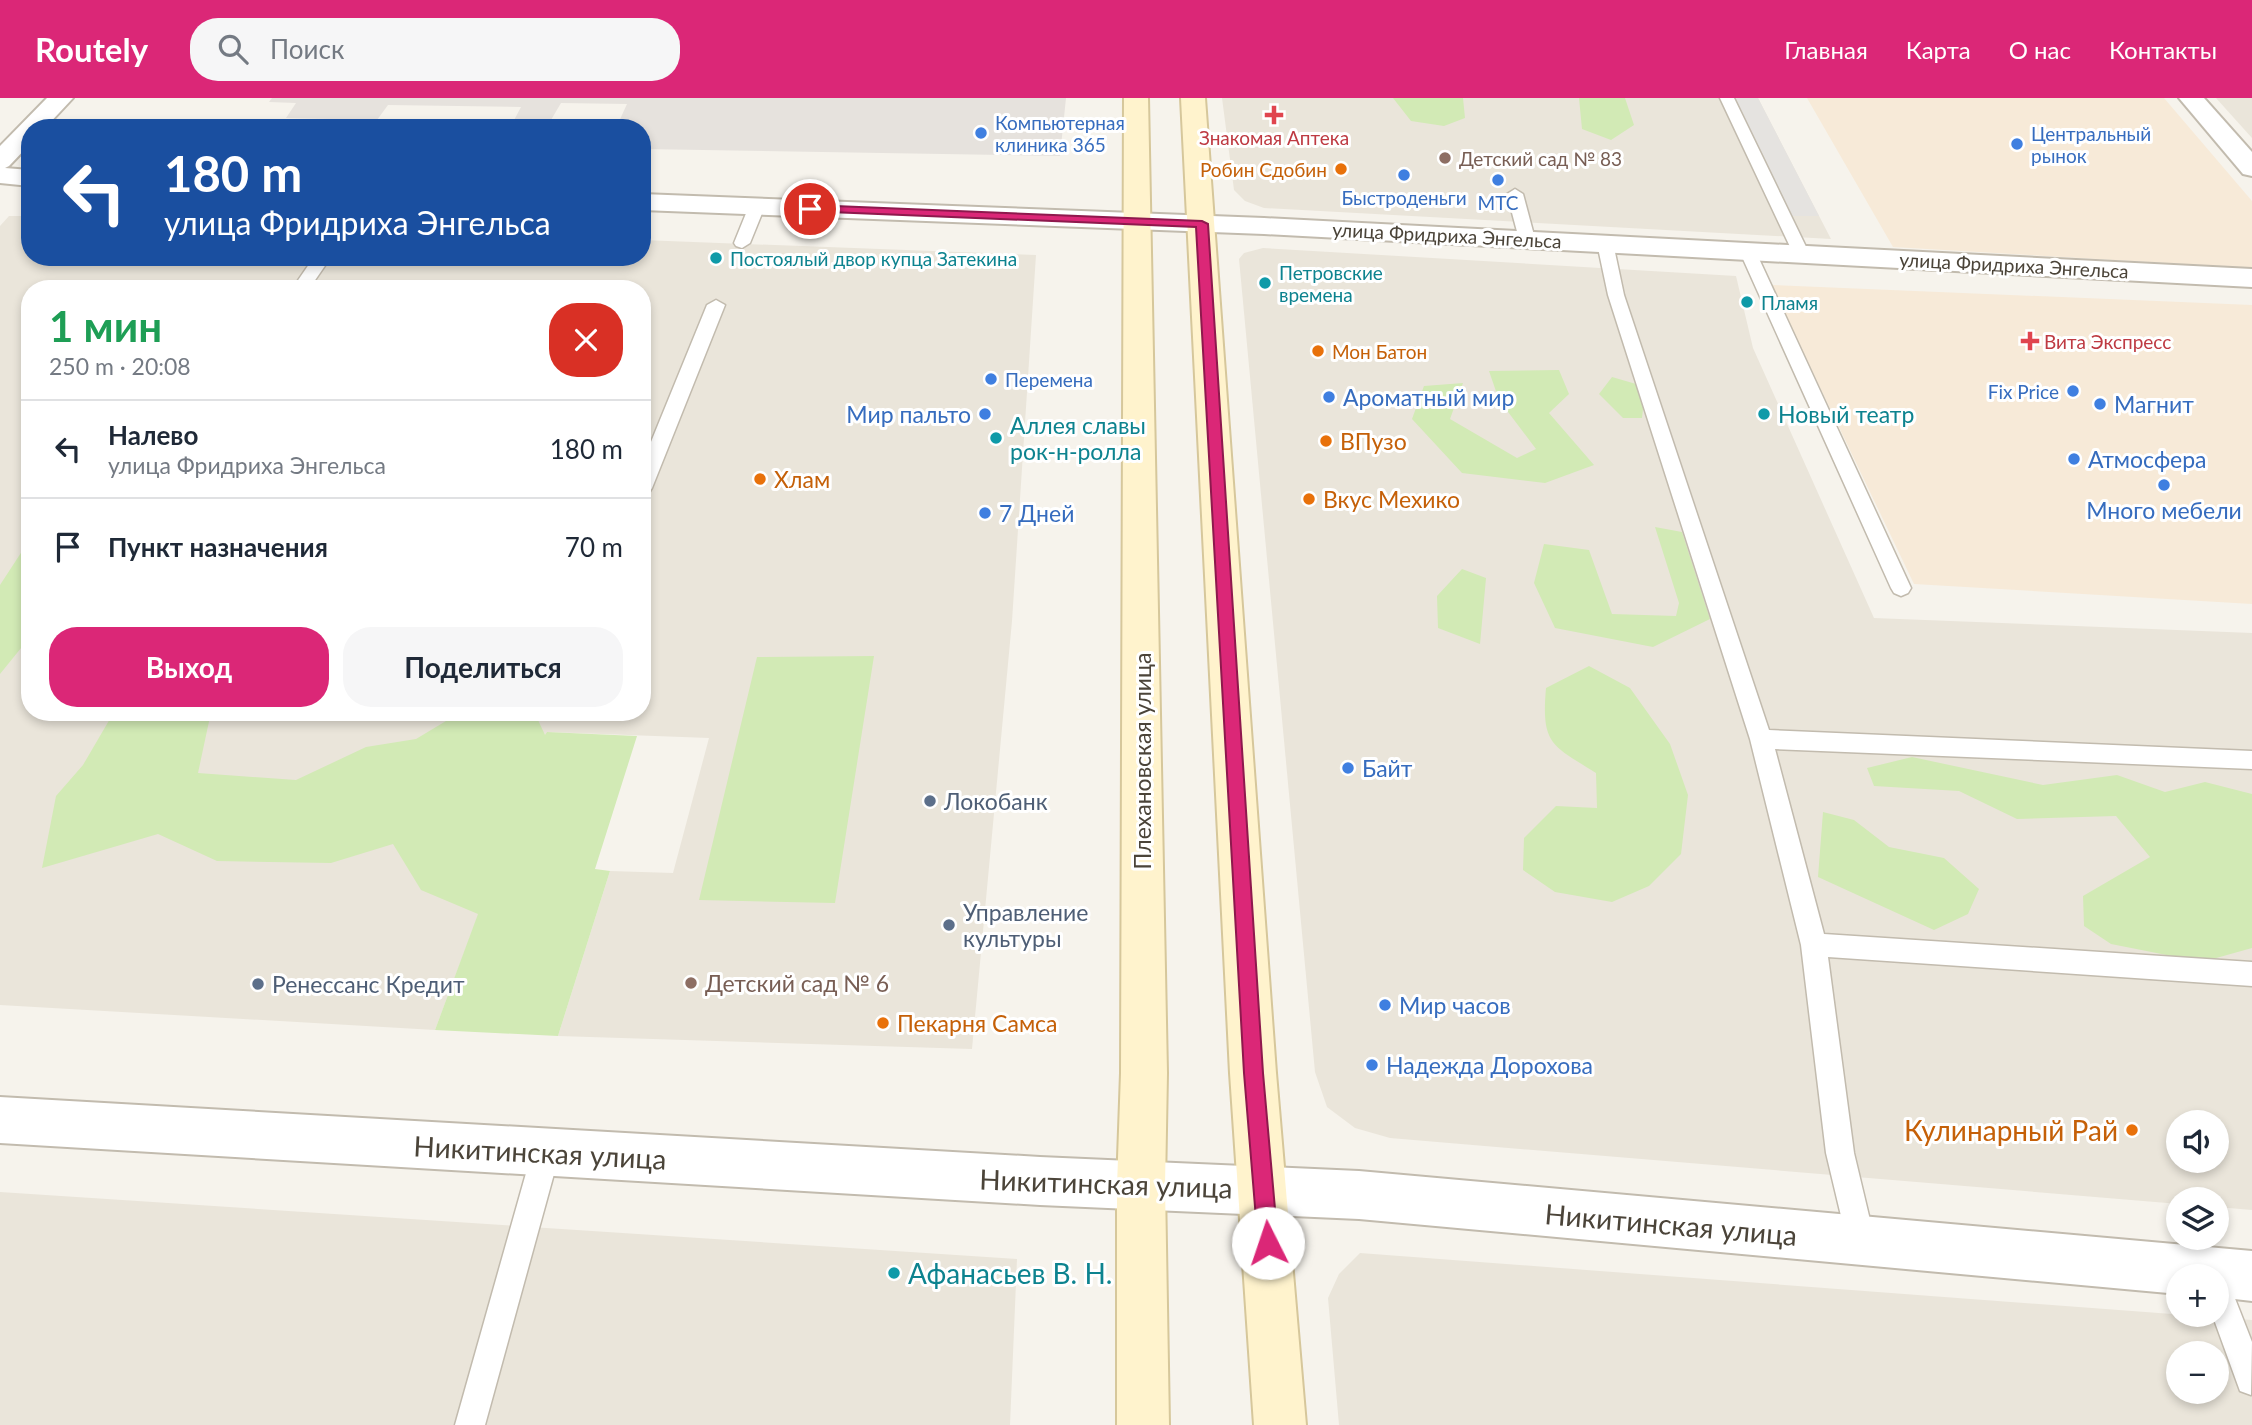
<!DOCTYPE html>
<html lang="ru">
<head>
<meta charset="utf-8">
<style>
  body { margin:0; font-family:Lato,sans-serif; background:#f6f6f7; color:#1f2937; height:100vh; display:flex; flex-direction:column; font-size:26px; white-space:nowrap }
  * { box-sizing:border-box; margin:0 }
  p { font-size:23px; color:#747a83 }
  .icon { flex:none; width:38px; height:38px; fill:none; stroke:currentColor; stroke-width:2; stroke-linecap:round; stroke-linejoin:round }
  .map { position:relative; flex:1; overflow:hidden }
  .side { position:absolute; left:21px; top:182px; width:630px; height:441px; display:flex; flex-direction:column; background:#fff; border-radius:28px; box-shadow:0 4px 10px #0003 }
  .side>* { flex:none }
  .hud { position:absolute; left:21px; top:21px; width:630px; height:147px; border-radius:28px; box-shadow:0 4px 10px #0003; background:#1a4fa0; color:#fff; overflow:hidden }
  .tools { position:absolute; left:2166px; top:1012px; display:grid; gap:14px }
  .tools a { display:grid; place-items:center; width:63px; height:63px; border-radius:50%; background:#fff; box-shadow:0 4px 10px #0003; font-size:35px }
  .pin { position:absolute; display:grid; place-items:center; width:60px; height:60px; color:#fff; margin:-30px; border:4px solid #fff; border-radius:50%; box-shadow:0 2px 7px #0007 }
  .me { position:absolute; width:77px; margin:-38px; rotate:356deg; stroke-linejoin:round; filter:drop-shadow(0 0 5px #0008) }
  .turn { display:flex; align-items:center; gap:24px; height:147px; padding:0 28px; font-size:32px }
  .turn .icon { width:91px; height:91px; stroke-width:2.5 }
  .turn b { display:block; font-size:49px; line-height:60px }
  .round { display:grid; place-items:center; flex:none; width:74px; height:74px; border-radius:28px; background:#f6f6f7 }
  .overview { display:flex; align-items:center; justify-content:space-between; height:119px; padding:0 28px }
  h1 { font-size:42px; font-weight:700; line-height:52px; color:#1e9e55 }
  .action { display:flex; gap:14px; margin-top:auto; padding:14px 28px }
  .action a { flex:1; height:80px; border-radius:28px; background:#db2777; color:#fff; font-size:28px; font-weight:700; line-height:80px; text-align:center }
  .action a+a { background:#f6f6f7; color:#1f2937 }
  ul { padding:0; list-style:none }
  li { display:flex; align-items:center; gap:21px; height:98px; padding:0 28px; border-top:2px solid #e0e1e3 }
  li div { flex:1 }
  li b { display:block; font-size:26px }
  li em { font-style:normal }
  header { display:flex; align-items:center; gap:42px; box-sizing:border-box; height:98px; padding:0 35px; background:#db2777; color:#fff }
  header strong { font-size:33px }
  nav { display:flex; gap:38px; margin-inline-start:auto; font-size:24px }
  .search { width:490px; height:63px; background:#f6f6f7; display:flex; align-items:center; gap:18px; box-sizing:border-box; padding:0 24px; border-radius:28px; color:#747a83; font-size:26px }
  .map>svg:first-child { display:block }
  .residential { fill:#eae5da; fill-rule:evenodd }
  .commercial { fill:#f7ead8 }
  .industrial { fill:#e6e2dd }
  .green { fill:#d2eab5 }
  .parking { fill:#e5e3e0 }
  .lines { fill:none; stroke-linecap:round; stroke-linejoin:round }
  .service-casing { stroke:#c2bbae; stroke-width:3 }
  .minor-casing { stroke:#c2bbae; stroke-width:4 }
  .tertiary-casing { stroke:#c2bbae; stroke-width:4 }
  .secondary-casing { stroke:#d6c79b; stroke-width:4 }
  .service { fill:#fff; fill-rule:evenodd }
  .minor { fill:#fff; fill-rule:evenodd }
  .tertiary { fill:#fff; fill-rule:evenodd }
  .secondary { fill:#fff3cd; fill-rule:evenodd }
  .route { fill:#db2777; stroke:#8e194d; stroke-width:2 }
  .health-dot { fill:#e0444e; stroke:#fff; stroke-width:2.5 }
  .shop-dot { fill:#3f7fe0; stroke:#fff; stroke-width:2.5 }
  .education-dot { fill:#8d6e63; stroke:#fff; stroke-width:2.5 }
  .food-dot { fill:#e8710a; stroke:#fff; stroke-width:2.5 }
  .culture-dot { fill:#0f9aa8; stroke:#fff; stroke-width:2.5 }
  .service-dot { fill:#5c6f8a; stroke:#fff; stroke-width:2.5 }
  .labels { text-anchor:middle; dominant-baseline:central; stroke-width:6; stroke-linejoin:round; paint-order:stroke }
  .far-shop-label { font-size:19px; fill:#366cbe; stroke:#fff; text-anchor:start }
  .far-health-label { font-size:19px; fill:#be3a42; stroke:#fff }
  .far-education-label { font-size:19px; fill:#785e54; stroke:#fff; text-anchor:start }
  .far-food-label { font-size:19px; fill:#c56008; stroke:#fff; text-anchor:end }
  .far-street-label { font-size:19px; fill:#4b4439; stroke:#fff }
  .far-culture-label { font-size:19px; fill:#0d838f; stroke:#fff; text-anchor:start }
  .shop-label { font-size:23px; fill:#366cbe; stroke:#fff; text-anchor:start }
  .culture-label { font-size:23px; fill:#0d838f; stroke:#fff; text-anchor:start }
  .food-label { font-size:23px; fill:#c56008; stroke:#fff; text-anchor:start }
  .street-label { font-size:23px; fill:#4b4439; stroke:#fff }
  .service-label { font-size:23px; fill:#4e5e75; stroke:#fff; text-anchor:start }
  .education-label { font-size:23px; fill:#785e54; stroke:#fff; text-anchor:start }
  .near-food-label { font-size:28px; fill:#c56008; stroke:#fff; text-anchor:end }
  .near-street-label { font-size:28px; fill:#4b4439; stroke:#fff }
  .near-culture-label { font-size:28px; fill:#0d838f; stroke:#fff; text-anchor:start }
</style>
</head>
<body>
<header>
<strong>Routely</strong>
<div class="search"><svg class="icon" aria-label="search" viewBox="0 0 24 24"><circle cx="10" cy="10" r="6"/><path d="M15 15l6 6"/></svg>Поиск</div>
<nav><a>Главная</a><a>Карта</a><a>О нас</a><a>Контакты</a></nav>
</header>
<div class="map">
<svg width="2252" height="1327" viewBox="0 0 2252 1327">
  <rect width="100%" height="100%" fill="#f6f3ec"/>
  <path class="residential" d="M1222 0H1758L1831 141 1264 110 1245 103 1234 92Z
    M2216 0H2252V40Z
    M9 118H30V159H642V142L1036 157 1012 523 972 951 558 938 610 773 673 775 709 640 547 634 435 932 0 907V128ZM30 191H642V614H30Z
    M1263 150 1736 178 1753 250 1874 520 2252 535V1112L2217 1109V1101H2179V1106L1390 1040 1355 1030 1327 1009 1315 974 1239 161 1244 155ZM2179 1024H2217V1062H2179Z
    M0 1094 1017 1161 1010 1327H0Z
    M1360 1155 2252 1222V1327H1339L1328 1200 1339 1176ZM2179 1255H2217V1293H2179Z"/>
  <path class="commercial" d="M1807 0H2164L2252 103V170L1893 149Z
    M1771 187 2252 207V506L1914 486Z"/>
  <path class="industrial" d="M272 0H1066L1060 58 642 51V30H616L627 6 561 5 548 27 512 26 521 9 388 7 377 22 286 20 296 5 269 4Z"/>
  <path class="green" d="M1393 0H1463L1465 20 1444 28 1411 23Z
    M1579 0H1625L1634 27 1611 42 1582 31Z
    M1559 272 1569 296 1549 315 1594 367 1545 385 1462 375 1412 321 1424 288 1463 285 1450 321 1517 360 1536 351 1499 302 1489 273Z
    M1612 279 1636 286 1644 302 1642 320H1623L1599 296Z
    M1655 429 1682 434 1710 521 1653 549 1555 530 1534 485 1544 446 1589 452 1612 516 1676 518 1679 505Z
    M30 441V539L0 576V487Z
    M1462 471 1486 480 1480 546 1438 530 1437 498Z
    M874 558 835 805 699 802 757 559Z
    M1589 568 1630 590 1670 646 1688 697 1681 756 1649 788 1612 804 1555 794 1523 772 1524 740 1556 708 1597 710 1596 675C1552 647 1541 647 1546 590Z
    M114 614H211L198 675 296 682 366 649 416 641 461 614H512L538 622 545 637 547 634 637 638 595 771 610 773 558 938 435 932 478 816 421 792 393 746 331 765 217 763 158 736 42 770 56 698 83 667Z
    M1912 659 2043 687 2117 677 2165 694 2205 684 2252 696V850L2202 864 2111 846 2084 828 2083 798 2150 759 2116 718 2017 721 1959 693 1874 688 1867 670Z
    M1823 714 1854 722 1889 749 1944 760 1979 791 1968 816 1934 832 1818 779Z"/>
  <path class="parking" d="M1734 0H1758L1819 118H1790Z"/>
  <g class="lines">
    <g class="service-casing">
      <path id="service" d="M1720 0H1734L1809 155 1807 158H1795L1793 155Z
        M1515 91 1523 96 1535 141 1533 144 1527 146 1519 141 1507 96Z
        M757 103 765 108 750 145 742 150 736 148 734 145 749 108Z
        M1605 140 1613 145 1624 197 1769 632 2252 653V671L1775 651 1824 836 2252 864V888L1828 859 1854 1055 1875 1143 1871 1153 1861 1157 1851 1153 1847 1143 1826 1055 1801 847 1750 641 1608 197 1597 145Z
        M1747 147 1755 152 1911 490 1908 495 1901 498 1894 495 1891 490 1739 152Z
        M314 159H331L309 191H292Z
        M716 202 725 207 652 390 649 395 642 397V366L707 207Z
        M546 1040 556 1044 560 1054 485 1327H455L532 1054 536 1044Z
        M2217 1175 2227 1180 2252 1244 2251 1297 2240 1293 2212 1216H2217V1178H2211Z"/>
    </g>
    <g class="minor-casing">
      <path id="minor" d="M2179 0H2204L2252 54V78L2243 76Z"/>
    </g>
    <g class="tertiary-casing">
      <path id="tertiary" d="M47 0H73L45 30H30V46L9 68 5 70 30 72V88L0 85V48Z
        M642 96 1264 120 2252 171V189L1264 136 642 112Z
        M0 999 1040 1059 1359 1073 2252 1153V1203L2217 1199V1178H2179V1196L1359 1121 1040 1107 0 1045Z"/>
    </g>
    <g class="secondary-casing">
      <path id="secondary" d="M1124 0H1148L1167 975 1165 1088 1169 1327H1117V1088L1121 975Z
        M1181 0H1205L1276 975 1306 1327H1254L1230 975Z"/>
    </g>
    <use href="#service" class="service"/>
    <use href="#minor" class="minor"/>
    <use href="#tertiary" class="tertiary"/>
    <use href="#secondary" class="secondary"/>
  </g>
  <path class="route" d="M810 107 1202 123 1208 126 1263 975 1278 1145 1275 1152 1268 1155 1261 1152 1258 1145 1244 975 1196 129 806 113V108Z"/>
  <g class="health-dot">
    <path d="M1270.5 6.5h7v7h7v7h-7v7h-7v-7h-7v-7h7z"/>
    <path d="M2026.5 232.5h7v7h7v7h-7v7h-7v-7h-7v-7h7z"/>
  </g>
  <g class="shop-dot">
    <circle cx="981" cy="35" r="7"/>
    <circle cx="2017" cy="46" r="7"/>
    <circle cx="1404" cy="77" r="7"/>
    <circle cx="1498" cy="82" r="7"/>
    <circle cx="991" cy="281" r="7"/>
    <circle cx="2073" cy="293" r="7"/>
    <circle cx="1329" cy="299" r="7"/>
    <circle cx="2100" cy="306" r="7"/>
    <circle cx="985" cy="316" r="7"/>
    <circle cx="2074" cy="361" r="7"/>
    <circle cx="2164" cy="387" r="7"/>
    <circle cx="985" cy="415" r="7"/>
    <circle cx="1348" cy="670" r="7"/>
    <circle cx="1385" cy="907" r="7"/>
    <circle cx="1372" cy="967" r="7"/>
  </g>
  <g class="education-dot">
    <circle cx="1445" cy="60" r="7"/>
    <circle cx="691" cy="885" r="7"/>
  </g>
  <g class="food-dot">
    <circle cx="1341" cy="71" r="7"/>
    <circle cx="1318" cy="253" r="7"/>
    <circle cx="1326" cy="343" r="7"/>
    <circle cx="760" cy="381" r="7"/>
    <circle cx="1309" cy="401" r="7"/>
    <circle cx="883" cy="925" r="7"/>
    <circle cx="2132" cy="1032" r="7"/>
  </g>
  <g class="culture-dot">
    <circle cx="716" cy="160" r="7"/>
    <circle cx="1265" cy="185" r="7"/>
    <circle cx="1747" cy="204" r="7"/>
    <circle cx="1764" cy="316" r="7"/>
    <circle cx="996" cy="340" r="7"/>
    <circle cx="894" cy="1175" r="7"/>
  </g>
  <g class="service-dot">
    <circle cx="930" cy="703" r="7"/>
    <circle cx="949" cy="827" r="7"/>
    <circle cx="258" cy="886" r="7"/>
  </g>
  <g class="labels">
    <g class="far-shop-label">
      <text x="995" y="24">Компьютерная<tspan x="995" dy="22">клиника 365</tspan></text>
      <text x="2031" y="35">Центральный<tspan x="2031" dy="22">рынок</tspan></text>
      <text x="1404" y="99" text-anchor="middle">Быстроденьги</text>
      <text x="1498" y="104" text-anchor="middle">МТС</text>
      <text x="1005" y="281">Перемена</text>
      <text x="2059" y="293" text-anchor="end">Fix Price</text>
    </g>
    <g class="far-health-label">
      <text x="1274" y="39">Знакомая Аптека</text>
      <text x="2044" y="243" text-anchor="start">Вита Экспресс</text>
    </g>
    <g class="far-education-label">
      <text x="1459" y="60">Детский сад № 83</text>
    </g>
    <g class="far-food-label">
      <text x="1327" y="71">Робин Сдобин</text>
      <text x="1332" y="253" text-anchor="start">Мон Батон</text>
    </g>
    <g class="far-street-label">
      <text transform="translate(1447 137) rotate(3)">улица Фридриха Энгельса</text>
      <text transform="translate(2014 167) rotate(3)">улица Фридриха Энгельса</text>
    </g>
    <g class="far-culture-label">
      <text x="730" y="160">Постоялый двор купца Затекина</text>
      <text x="1279" y="174">Петровские<tspan x="1279" dy="22">времена</tspan></text>
      <text x="1761" y="204">Пламя</text>
    </g>
    <g class="shop-label">
      <text x="1343" y="299">Ароматный мир</text>
      <text x="2114" y="306">Магнит</text>
      <text x="971" y="316" text-anchor="end">Мир пальто</text>
      <text x="2088" y="361">Атмосфера</text>
      <text x="2164" y="412" text-anchor="middle">Много мебели</text>
      <text x="999" y="415">7 Дней</text>
      <text x="1362" y="670">Байт</text>
      <text x="1399" y="907">Мир часов</text>
      <text x="1386" y="967">Надежда Дорохова</text>
    </g>
    <g class="culture-label">
      <text x="1778" y="316">Новый театр</text>
      <text x="1010" y="327">Аллея славы<tspan x="1010" dy="26">рок-н-ролла</tspan></text>
    </g>
    <g class="food-label">
      <text x="1340" y="343">ВПузо</text>
      <text x="774" y="381">Хлам</text>
      <text x="1323" y="401">Вкус Мехико</text>
      <text x="897" y="925">Пекарня Самса</text>
    </g>
    <g class="street-label">
      <text transform="translate(1142 663) rotate(-90)">Плехановская улица</text>
    </g>
    <g class="service-label">
      <text x="944" y="703">Локобанк</text>
      <text x="963" y="814">Управление<tspan x="963" dy="26">культуры</tspan></text>
      <text x="272" y="886">Ренессанс Кредит</text>
    </g>
    <g class="education-label">
      <text x="705" y="885">Детский сад № 6</text>
    </g>
    <g class="near-food-label">
      <text x="2118" y="1032">Кулинарный Рай</text>
    </g>
    <g class="near-street-label">
      <text transform="translate(540 1054) rotate(3)">Никитинская улица</text>
      <text transform="translate(1106 1085) rotate(2)">Никитинская улица</text>
      <text transform="translate(1671 1126) rotate(5)">Никитинская улица</text>
    </g>
    <g class="near-culture-label">
      <text x="908" y="1175">Афанасьев В. Н.</text>
    </g>
  </g>
</svg>
<div class="tools">
<a><svg class="icon" aria-label="sound" viewBox="0 0 24 24"><path d="M4 9h4l5-4v14l-5-4H4zM17 9q2 3 0 6"/></svg></a>
<a><svg class="icon" aria-label="layers" viewBox="0 0 24 24"><path d="M12 4l9 5-9 5-9-5zM3 14l9 5 9-5"/></svg></a>
<a>+</a>
<a>−</a>
</div>
<div class="pin" style="left:810px;top:111px;background:#d93025"><svg class="icon" aria-label="arrive" viewBox="0 0 24 24"><path d="M6 21V4h12l-3 4 3 4H6"/></svg></div>
<svg class="me" style="left:1268px;top:1145px" viewBox="-20 -20 40 40"><circle r="19" fill="#fff"/><path d="M0-13L10 11 0 6-10 11z" fill="#db2777"/></svg>
<div class="hud">
<div class="turn"><svg class="icon" aria-label="left" viewBox="0 0 24 24"><path d="M17 20v-9H6M10 6l-5 5 5 5"/></svg><div><b>180 m</b>улица Фридриха Энгельса</div></div>
</div>
<section class="side">
<div class="overview"><div><h1>1 мин</h1><p>250 m · 20:08</p></div><a class="round" style="background:#d93025;color:#fff"><svg class="icon" aria-label="close" viewBox="0 0 24 24"><path d="M6 6l12 12M18 6L6 18"/></svg></a></div>
<ul>
<li><svg class="icon" aria-label="left" viewBox="0 0 24 24"><path d="M17 20v-9H6M10 6l-5 5 5 5"/></svg><div><b>Налево</b><p>улица Фридриха Энгельса</p></div><em>180 m</em></li>
<li><svg class="icon" aria-label="arrive" viewBox="0 0 24 24"><path d="M6 21V4h12l-3 4 3 4H6"/></svg><div><b>Пункт назначения</b></div><em>70 m</em></li>
</ul>
<div class="action"><a>Выход</a><a>Поделиться</a></div>
</section>
</div>
</body>
</html>
